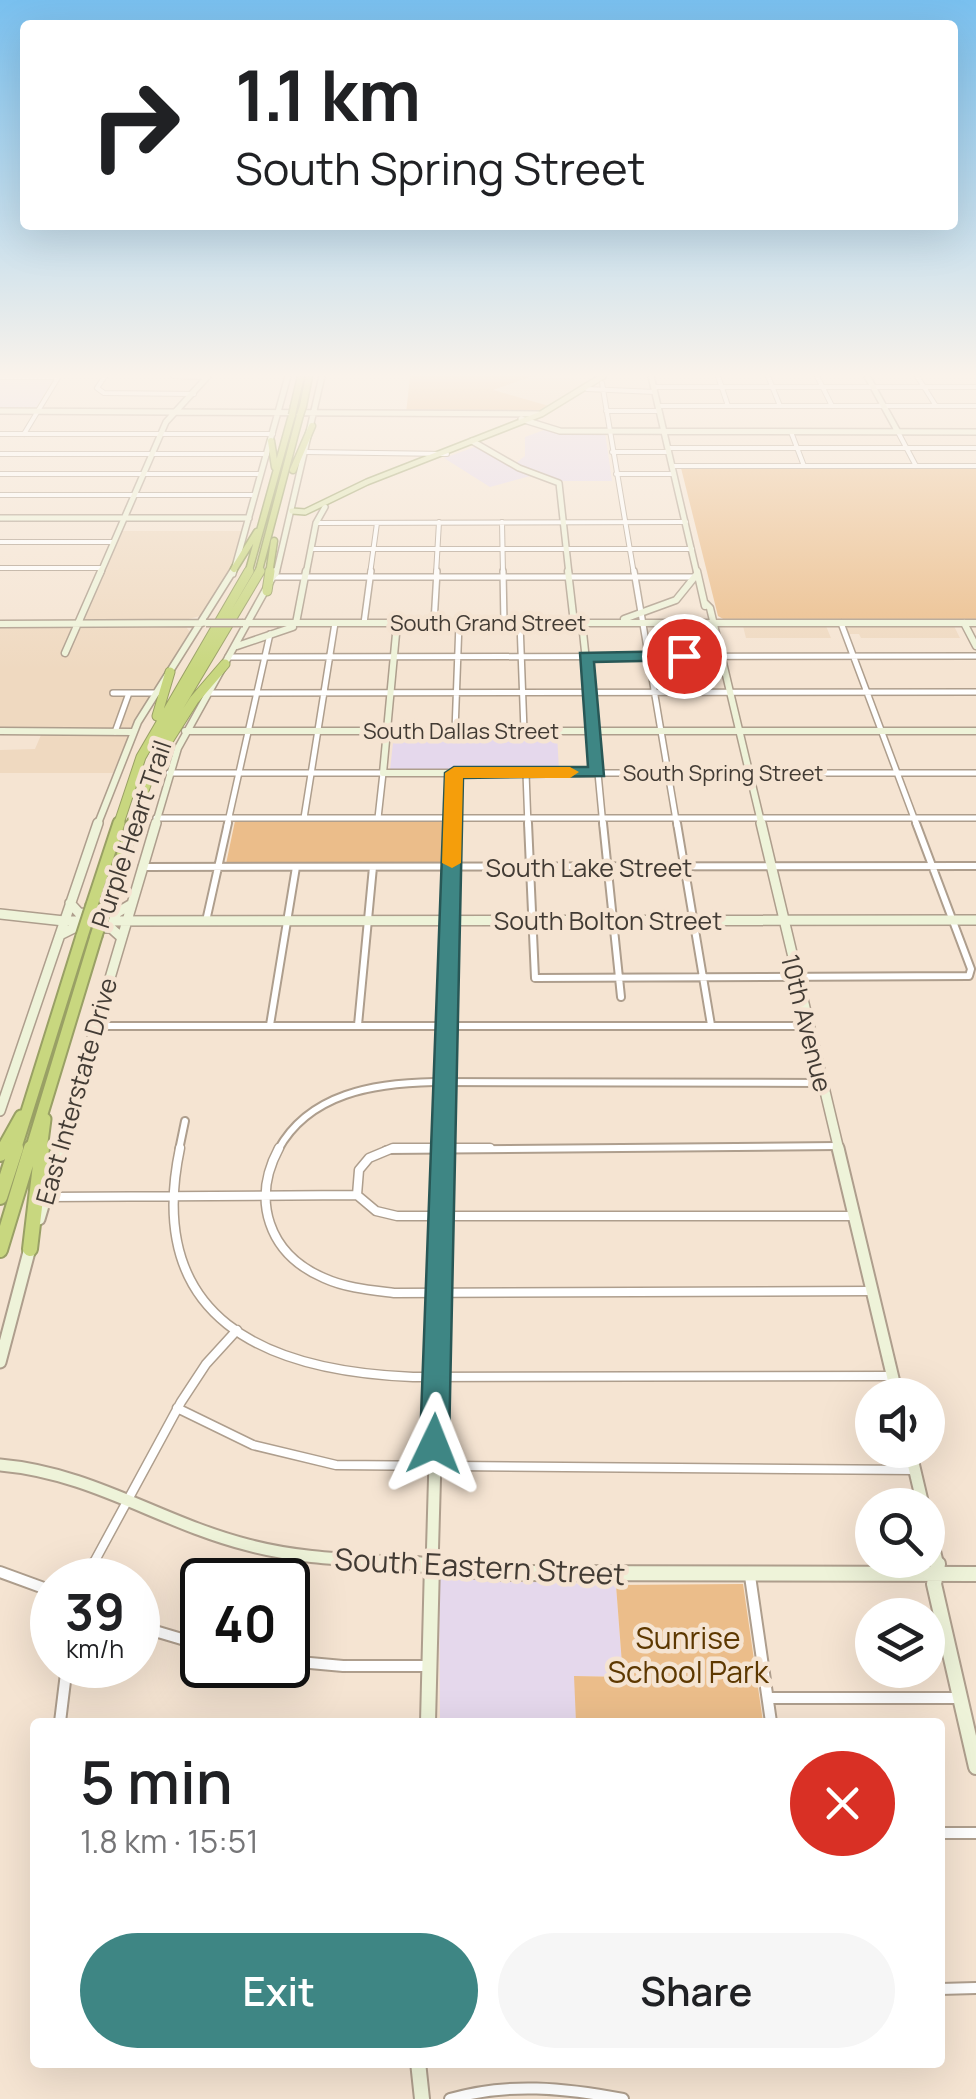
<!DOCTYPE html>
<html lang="en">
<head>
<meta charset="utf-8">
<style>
  body { margin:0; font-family:Manrope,sans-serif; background:#f6f6f6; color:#202124; height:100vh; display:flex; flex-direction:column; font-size:38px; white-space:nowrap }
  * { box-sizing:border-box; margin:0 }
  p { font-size:32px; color:#757577 }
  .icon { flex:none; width:55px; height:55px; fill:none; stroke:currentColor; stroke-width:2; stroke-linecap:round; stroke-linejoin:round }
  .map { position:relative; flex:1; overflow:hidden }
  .sheet { position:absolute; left:30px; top:1718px; width:915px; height:350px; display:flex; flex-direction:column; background:#fff; border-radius:10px; box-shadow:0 10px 40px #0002 }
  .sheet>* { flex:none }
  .banner { position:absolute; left:20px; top:20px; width:938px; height:210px; border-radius:10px; box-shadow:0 10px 40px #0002; background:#fff; color:#202124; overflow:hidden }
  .tools { position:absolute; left:855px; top:1378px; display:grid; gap:20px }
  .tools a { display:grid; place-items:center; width:90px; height:90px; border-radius:50%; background:#fff; box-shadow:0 10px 40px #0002; font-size:50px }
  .speed { position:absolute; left:30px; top:1558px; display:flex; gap:20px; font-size:50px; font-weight:700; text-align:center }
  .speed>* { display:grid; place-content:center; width:130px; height:130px; border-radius:50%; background:#fff; box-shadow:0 10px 40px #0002; line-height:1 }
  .speed small { font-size:25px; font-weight:400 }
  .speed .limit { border:5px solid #111; border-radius:15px; background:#fff; color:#111 }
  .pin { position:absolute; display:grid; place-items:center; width:85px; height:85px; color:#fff; margin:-42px; border:5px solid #fff; border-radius:50%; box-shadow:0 2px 10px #0007 }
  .me { position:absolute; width:110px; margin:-55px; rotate:2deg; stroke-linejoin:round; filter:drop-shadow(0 0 8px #0008) }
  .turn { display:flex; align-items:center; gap:35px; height:210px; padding:0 50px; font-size:45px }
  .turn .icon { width:130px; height:130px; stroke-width:2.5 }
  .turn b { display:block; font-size:70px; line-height:85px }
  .round { display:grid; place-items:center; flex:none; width:105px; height:105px; border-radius:52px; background:#f6f6f6 }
  .head { display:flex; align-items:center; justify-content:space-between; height:170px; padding:0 50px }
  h1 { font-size:60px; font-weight:600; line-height:75px }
  .primary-button { display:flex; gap:20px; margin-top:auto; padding:20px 50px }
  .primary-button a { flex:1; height:115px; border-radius:60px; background:#3e8684; color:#fff; font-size:40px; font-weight:600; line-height:115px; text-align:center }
  .primary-button a+a { background:#f6f6f6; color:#202124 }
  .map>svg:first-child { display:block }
  .built { fill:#efd9c0 }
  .education { fill:#e5d8ec }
  .green { fill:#ebbd8a }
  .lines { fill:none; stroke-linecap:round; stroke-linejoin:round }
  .street-far4-casing { stroke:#ae9e8d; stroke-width:6 }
  .street-far3-casing { stroke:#ae9e8d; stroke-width:8 }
  .street-far2-casing { stroke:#ae9e8d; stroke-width:10 }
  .street-far1-casing { stroke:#ae9e8d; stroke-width:11 }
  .street-casing { stroke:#ae9e8d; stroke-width:14 }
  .secondary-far4-casing { stroke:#ae9e8d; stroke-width:8 }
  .secondary-far3-casing { stroke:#ae9e8d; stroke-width:9 }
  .secondary-far2-casing { stroke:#ae9e8d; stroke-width:12 }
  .secondary-far1-casing { stroke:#ae9e8d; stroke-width:15 }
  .secondary-casing { stroke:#ae9e8d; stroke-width:18 }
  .primary-casing { stroke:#99a065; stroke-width:8 }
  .highway-far3-casing { stroke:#99a065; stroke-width:9 }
  .highway-far2-casing { stroke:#99a065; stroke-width:11 }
  .highway-far1-casing { stroke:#99a065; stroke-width:15 }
  .highway-casing { stroke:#99a065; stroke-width:18 }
  .street-far4 { stroke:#fff; stroke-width:4 }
  .street-far3 { stroke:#fff; stroke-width:5 }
  .street-far2 { stroke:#fff; stroke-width:6 }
  .street-far1 { stroke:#fff; stroke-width:8 }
  .street { stroke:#fff; stroke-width:10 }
  .secondary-far4 { stroke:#eef3d9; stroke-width:5 }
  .secondary-far3 { stroke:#eef3d9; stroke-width:6 }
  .secondary-far2 { stroke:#eef3d9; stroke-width:9 }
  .secondary-far1 { stroke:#eef3d9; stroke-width:11 }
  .secondary { stroke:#eef3d9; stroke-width:14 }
  .primary { stroke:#dee7b2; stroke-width:5 }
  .highway-far3 { stroke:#c8d77f; stroke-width:6 }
  .highway-far2 { stroke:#c8d77f; stroke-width:9 }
  .highway-far1 { stroke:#c8d77f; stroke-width:11 }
  .highway { stroke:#c8d77f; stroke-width:14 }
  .secondary-bridge-casing { stroke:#ae9e8d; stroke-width:9; stroke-linecap:butt }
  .highway-bridge-far1-casing { stroke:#99a065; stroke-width:9; stroke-linecap:butt }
  .highway-bridge-casing { stroke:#99a065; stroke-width:15; stroke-linecap:butt }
  .secondary-bridge { stroke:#eef3d9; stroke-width:6 }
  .highway-bridge-far1 { stroke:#c8d77f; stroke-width:6 }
  .highway-bridge { stroke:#c8d77f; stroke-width:11 }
  .route { fill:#3e8684; stroke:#285756; stroke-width:2.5 }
  .slow { fill:#f59e0b }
  .labels { text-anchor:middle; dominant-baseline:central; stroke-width:9; stroke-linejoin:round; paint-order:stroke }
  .far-street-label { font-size:22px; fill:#423b34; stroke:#f5e4d2 }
  .street-label { font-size:25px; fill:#423b34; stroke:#f5e4d2 }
  .near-street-label { font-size:30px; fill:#423b34; stroke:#f5e4d2 }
  .near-park-label { font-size:30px; fill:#5d3800; stroke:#f5e4d2 }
</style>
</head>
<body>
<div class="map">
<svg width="976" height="2099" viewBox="0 0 976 2099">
  <rect width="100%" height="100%" fill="#f5e4d2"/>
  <path class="built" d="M533 376H551L589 382 549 406 491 390Z
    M120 531H242L230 575 200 616 181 621H84Z
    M173 626 186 627 192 634 132 728 0 729V627Z
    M743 626H826L831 638H746Z
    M846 626H954L960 638H861L859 634H849Z
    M130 734 113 773H0V750L35 749 41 735Z"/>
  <path class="education" d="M0 378H54L35 409H0Z
    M544 430 605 432 612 481H561L516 463 525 456V437Z
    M475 447 515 468 534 475 490 487 444 458Z
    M394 734H557L559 770H390Z
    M439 1571 507 1581 616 1585 623 1677 575 1676 576 1722H440Z"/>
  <path class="green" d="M410 376H533L493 390 549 406 539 412 406 414Z
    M681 468H976V620H725L718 616Z
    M235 821H445L446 862 226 864Z
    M743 1584 763 1722H576L574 1676 623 1677 616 1585Z"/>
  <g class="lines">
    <g class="street-far4-casing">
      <path id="street-far4" d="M105 376 97 388 104 393 194 394
        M173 376 208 377
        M718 376 728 406
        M768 376 780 406
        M817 376 832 406
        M917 376 936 406
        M0 377H57
        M602 383 634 574
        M654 387H976
        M587 389 655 392
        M658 406H976
        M606 411H659
        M791 432 804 466
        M898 432 916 466
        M0 434H273
        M24 434 59 376
        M668 448H976
        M305 452 447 454
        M612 452H669
        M0 454H267
        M673 466H976
        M0 474H261
        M616 474H674
        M0 495H255
        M502 522 503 574
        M316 523 686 522
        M0 542H113
        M311 549H692
        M0 568H101
        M370 574 377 523
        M436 574 439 522"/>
    </g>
    <g class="street-far3-casing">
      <path id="street-far3" d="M503 571 504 623
        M634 571 677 826
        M275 577H698
        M364 623 371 571
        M434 623 437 571
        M520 623 524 731
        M841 623 917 826
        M228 657 976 656
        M113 693H157
        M208 693 976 692
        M455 731 459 623
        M115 732 129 693
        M169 773H383L378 818
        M526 773 528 826
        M156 818H976
        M304 818 335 623
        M227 826 270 634
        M603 826 598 773H976"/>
    </g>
    <g class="street-far2-casing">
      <path id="street-far2" d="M528 823 535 978 969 976 971 969 916 823
        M603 823 621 997
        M677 823 711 1025
        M142 867 976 866
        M206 921 228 823
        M270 1025 296 867
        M358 1025 373 867
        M95 1026H808
        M179 1150 185 1121
        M278 1150C309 1093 375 1083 434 1082L822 1083
        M386 1150 837 1146"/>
    </g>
    <g class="street-far1-casing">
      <path id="street-far1" d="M180 1148C144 1319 265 1371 413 1377L892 1376
        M279 1148C251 1200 268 1254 324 1278 346 1288 370 1290 394 1293L871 1291
        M357 1195 359 1170 369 1158 393 1148H490
        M47 1197 357 1195 376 1211 397 1216H853
        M177 1408 253 1445 336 1465 914 1470
        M92 1566 181 1402 206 1364 237 1330"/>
    </g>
    <g class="street-casing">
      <path id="street" d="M0 1572 52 1591
        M750 1576 771 1722
        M87 1580 93 1564
        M138 1626 202 1645
        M288 1661 343 1666H428
        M768 1698H958
        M60 1722 67 1665
        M940 1833H976
        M940 1989 976 1988
        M450 2099C508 2082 565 2088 623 2099"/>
    </g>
    <g class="secondary-far4-casing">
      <path id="secondary-far4" d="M651 376 697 574
        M867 376 898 432
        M0 411 539 414
        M521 419 560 431 976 432
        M472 441 519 468 559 483 569 574
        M0 518H249
        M100 574 166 422 208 376
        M233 574 288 376
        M276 574 322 376
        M306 574 316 523 325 507"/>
    </g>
    <g class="secondary-far3-casing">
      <path id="secondary-far3" d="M568 571 574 623
        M697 571 705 606
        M705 603 710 608 762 826
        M624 619 676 600 697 574
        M244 623H976
        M296 623 306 571
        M397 623 383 773H598L582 623
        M964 623 976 646
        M0 624 202 623
        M237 646 293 627
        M65 653 101 571
        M0 731 133 732
        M185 731H976
        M97 826 138 722 233 571
        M155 826 178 748 276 571
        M453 826 454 773"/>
    </g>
    <g class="secondary-far2-casing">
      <path id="secondary-far2" d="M761 823 839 1150
        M70 903 79 913 115 914 130 905
        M0 914 64 921 976 920
        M60 935 74 928H111L121 937
        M0 1111 98 823
        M59 1150 156 823
        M444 1150 453 823"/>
    </g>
    <g class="secondary-far1-casing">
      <path id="secondary-far1" d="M838 1148 897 1395
        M39 1219 60 1148
        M0 1362 30 1248
        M910 1450 923 1505
        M0 1465C93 1473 161 1523 248 1545 311 1562 376 1559 440 1566
        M928 1523 938 1566
        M432 1566 444 1148"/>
    </g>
    <g class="secondary-casing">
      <path id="secondary" d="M416 1564 496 1573 976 1574
        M938 1564 934 1584 976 1767
        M428 1722 432 1564
        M418 2062 422 2099"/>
    </g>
    <g class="primary-casing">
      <path id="primary" d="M292 511 305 512 367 482 541 414 603 376"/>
    </g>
    <g class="highway-far3-casing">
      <path id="highway-far3" d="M294 406 301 376
        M303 406 309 376
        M271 441 275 467
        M293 470 312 426
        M234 569 257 532
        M248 574 292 415
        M258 574 300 415
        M269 574 274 541"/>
    </g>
    <g class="highway-far2-casing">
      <path id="highway-far2" d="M267 591 270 571
        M157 716 170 672
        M168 741 194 700 225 664
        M118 826 141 757 249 571
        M132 826 164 732 260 571"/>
    </g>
    <g class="highway-far1-casing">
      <path id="highway-far1" d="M92 905 119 823
        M106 905 133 823
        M2 1150 21 1116
        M15 1150 82 936
        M31 1150 96 936
        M41 1150 45 1119"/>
    </g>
    <g class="highway-casing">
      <path id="highway" d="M0 1154 4 1148
        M0 1197 16 1148
        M30 1249 42 1148
        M0 1250 31 1148"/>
    </g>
    <use href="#street-far4" class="street-far4"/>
    <use href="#street-far3" class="street-far3"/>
    <use href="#street-far2" class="street-far2"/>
    <use href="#street-far1" class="street-far1"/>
    <use href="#street" class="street"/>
    <use href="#secondary-far4" class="secondary-far4"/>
    <use href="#secondary-far3" class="secondary-far3"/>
    <use href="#secondary-far2" class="secondary-far2"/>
    <use href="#secondary-far1" class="secondary-far1"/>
    <use href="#secondary" class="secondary"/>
    <use href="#primary" class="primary"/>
    <use href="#highway-far3" class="highway-far3"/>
    <use href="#highway-far2" class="highway-far2"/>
    <use href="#highway-far1" class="highway-far1"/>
    <use href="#highway" class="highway"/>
    <g class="secondary-bridge-casing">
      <path id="secondary-bridge" d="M206 623H243"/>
    </g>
    <g class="highway-bridge-far1-casing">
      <path id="highway-bridge-far1" d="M292 415 294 406
        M300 415 303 406"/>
    </g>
    <g class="highway-bridge-casing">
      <path id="highway-bridge" d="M82 936 92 905
        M96 936 106 905"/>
    </g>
    <use href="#secondary-bridge" class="secondary-bridge"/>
    <use href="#highway-bridge-far1" class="highway-bridge-far1"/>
    <use href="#highway-bridge" class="highway-bridge"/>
  </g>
  <linearGradient id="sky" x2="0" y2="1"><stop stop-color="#79c0ef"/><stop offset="0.56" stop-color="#faf3eb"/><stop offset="1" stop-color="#faf3eb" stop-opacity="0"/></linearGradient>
  <rect width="976" height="670" fill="url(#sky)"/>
  <path class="route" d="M684 651 690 653V660L594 662 604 776 463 778 449 1444 445 1454 434 1457 424 1454 420 1444 445 773 454 767H588L580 653Z"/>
  <path class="slow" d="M454 767H570L579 772 570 778H463L461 863 452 868 442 863 445 773Z"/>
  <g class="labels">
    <g class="far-street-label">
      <text x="488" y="623">South Grand Street</text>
      <text x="461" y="731">South Dallas Street</text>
      <text x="723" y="773">South Spring Street</text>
    </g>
    <g class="street-label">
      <text transform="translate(131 834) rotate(-71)">Purple Heart Trail</text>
      <text x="589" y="867">South Lake Street</text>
      <text x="608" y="920">South Bolton Street</text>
      <text transform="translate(807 1023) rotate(76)">10th Avenue</text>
      <text transform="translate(76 1091) rotate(-74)">East Interstate Drive</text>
    </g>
    <g class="near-street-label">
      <text transform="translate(480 1566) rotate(3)">South Eastern Street</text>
    </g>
    <g class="near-park-label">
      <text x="688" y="1637">Sunrise<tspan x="688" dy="34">School Park</tspan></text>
    </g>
  </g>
</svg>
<div class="tools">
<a><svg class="icon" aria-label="sound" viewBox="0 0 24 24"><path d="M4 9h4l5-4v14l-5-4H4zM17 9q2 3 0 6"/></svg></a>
<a><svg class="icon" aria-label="search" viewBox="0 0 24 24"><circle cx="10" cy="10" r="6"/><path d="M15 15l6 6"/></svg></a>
<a><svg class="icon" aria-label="layers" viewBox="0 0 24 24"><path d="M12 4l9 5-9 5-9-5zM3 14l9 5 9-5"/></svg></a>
</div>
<div class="speed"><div>39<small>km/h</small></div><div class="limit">40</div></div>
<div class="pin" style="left:684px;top:656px;background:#d93025"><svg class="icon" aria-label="arrive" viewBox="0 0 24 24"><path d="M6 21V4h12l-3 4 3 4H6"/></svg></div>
<svg class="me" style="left:434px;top:1444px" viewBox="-20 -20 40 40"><path d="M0-17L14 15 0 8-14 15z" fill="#3e8684" stroke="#fff" stroke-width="4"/></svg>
<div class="banner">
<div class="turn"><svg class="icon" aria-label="right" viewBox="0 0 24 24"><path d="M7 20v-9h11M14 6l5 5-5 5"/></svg><div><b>1.1 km</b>South Spring Street</div></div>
</div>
<section class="sheet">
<div class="head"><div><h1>5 min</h1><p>1.8 km · 15:51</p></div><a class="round" style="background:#d93025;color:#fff"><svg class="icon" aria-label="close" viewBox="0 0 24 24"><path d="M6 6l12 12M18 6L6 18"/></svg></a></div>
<div class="primary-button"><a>Exit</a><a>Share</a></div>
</section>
</div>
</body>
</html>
